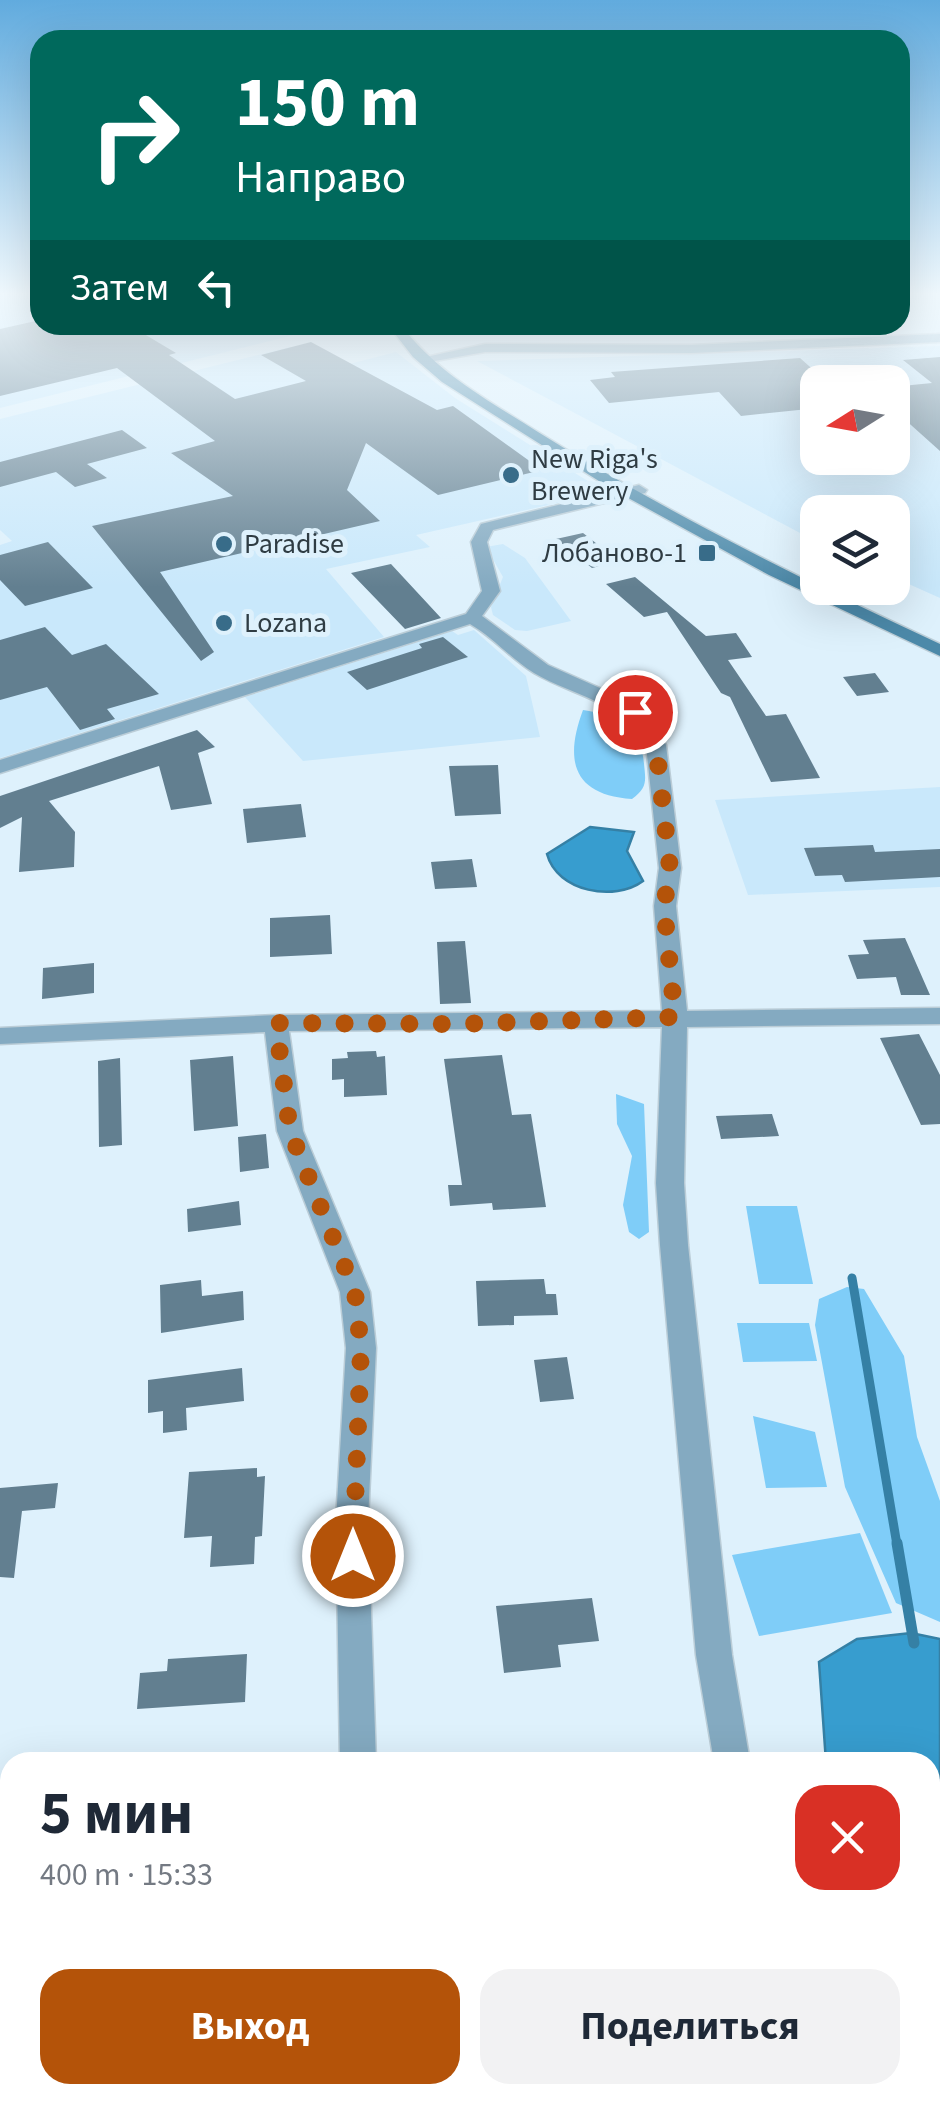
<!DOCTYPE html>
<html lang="ru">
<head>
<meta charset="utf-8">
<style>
  body { margin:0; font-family:"Source Sans 3",sans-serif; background:#f2f2f3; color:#1f2937; height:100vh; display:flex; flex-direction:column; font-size:38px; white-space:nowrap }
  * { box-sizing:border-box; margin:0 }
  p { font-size:32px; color:#747a83 }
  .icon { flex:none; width:55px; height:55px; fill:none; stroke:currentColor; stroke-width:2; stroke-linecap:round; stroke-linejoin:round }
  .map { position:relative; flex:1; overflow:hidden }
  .details { position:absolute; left:0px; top:1752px; width:940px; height:352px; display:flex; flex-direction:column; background:#fff; border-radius:30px 30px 0 0; box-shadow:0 10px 40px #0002 }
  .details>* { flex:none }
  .guide { position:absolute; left:30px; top:30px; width:880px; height:305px; border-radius:30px; box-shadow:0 10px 40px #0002; background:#00695c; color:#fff; overflow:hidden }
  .needle { width:65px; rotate:259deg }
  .fabs { position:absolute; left:800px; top:365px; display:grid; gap:20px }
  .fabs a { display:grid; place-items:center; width:110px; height:110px; border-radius:20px; background:#fff; box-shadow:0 10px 40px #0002; font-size:50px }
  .pin { position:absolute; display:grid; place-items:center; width:85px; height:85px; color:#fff; margin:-42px; border:5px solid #fff; border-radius:50%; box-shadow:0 2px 10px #0007 }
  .me { position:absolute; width:110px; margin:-55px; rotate:0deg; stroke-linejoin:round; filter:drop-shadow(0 0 8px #0008) }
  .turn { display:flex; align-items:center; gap:35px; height:210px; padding:0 40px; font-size:45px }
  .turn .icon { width:130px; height:130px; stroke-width:2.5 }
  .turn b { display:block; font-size:70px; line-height:85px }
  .then { display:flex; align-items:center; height:95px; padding:0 40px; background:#0003; gap:20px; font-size:38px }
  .round { display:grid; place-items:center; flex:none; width:105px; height:105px; border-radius:30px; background:#f2f2f3 }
  .headline { display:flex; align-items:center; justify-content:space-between; height:170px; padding:0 40px }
  h1 { font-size:60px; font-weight:700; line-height:75px }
  .cta { display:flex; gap:20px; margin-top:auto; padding:20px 40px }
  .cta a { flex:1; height:115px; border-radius:30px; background:#b45309; color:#fff; font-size:40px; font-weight:700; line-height:115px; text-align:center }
  .cta a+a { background:#f2f2f3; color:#1f2937 }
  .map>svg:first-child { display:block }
  .built { fill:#c9e8fb; fill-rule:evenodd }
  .green { fill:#7fcdf8 }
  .water { fill:#379dcf; stroke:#3580a5; stroke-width:2.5 }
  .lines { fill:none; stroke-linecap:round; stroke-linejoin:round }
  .stream-far1 { stroke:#3580a5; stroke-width:9 }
  .stream { stroke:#3580a5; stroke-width:11 }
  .building { fill:#627f90 }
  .street-casing { stroke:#bbcdd7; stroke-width:3 }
  .secondary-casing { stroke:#bbcdd7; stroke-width:3 }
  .street { fill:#84aac1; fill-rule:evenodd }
  .secondary { fill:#4c89a9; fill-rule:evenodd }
  .route { stroke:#b45309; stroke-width:18; stroke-dasharray:0 32.4 }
  .poi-dot { fill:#386c89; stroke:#def1fc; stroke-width:4 }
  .labels { text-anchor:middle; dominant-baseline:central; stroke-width:10; stroke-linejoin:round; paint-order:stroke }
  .far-poi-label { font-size:28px; fill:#2f3c43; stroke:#def1fc; text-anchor:start }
</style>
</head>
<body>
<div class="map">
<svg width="940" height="2104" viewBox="0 0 940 2104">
  <rect width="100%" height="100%" fill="#def1fc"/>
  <path class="built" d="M0 292H40V325H334L0 408Z
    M940 346V598L893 577 892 512H818L817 542 477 361ZM818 382H892V458H818Z
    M290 347 330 369 396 352 455 398 599 488 584 497 416 535 430 547 326 569 384 637 0 758V545L12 541 0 530V419Z
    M503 544 525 558 571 621 527 631 515 630 493 615 491 607 503 577 486 547Z
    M474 630 526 676 540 737 303 761 245 697 452 631 458 635Z
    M940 787V887L748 895 715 800Z"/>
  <path class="green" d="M583 710C616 715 642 729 644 764 646 782 647 788 632 799 573 795 564 761 583 710Z
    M616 1094 644 1104 649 1232 639 1239 629 1232 623 1205 632 1156 617 1124Z
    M746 1206H797L813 1284H759Z
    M847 1287 864 1289 904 1356 917 1437 940 1501V1622L896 1603 845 1487 815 1325 819 1299Z
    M737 1323H809L817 1361 743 1362Z
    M753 1416 815 1432 827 1487 766 1488Z
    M860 1533 892 1613 759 1636 732 1555Z
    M930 1952 940 1955V2104H929L920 2095H930Z"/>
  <path class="water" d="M590 827 634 832 627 851 643 881C615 902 557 892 547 854Z
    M911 1633 940 1639V1890L930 1888V1762H826L819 1662 857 1639Z"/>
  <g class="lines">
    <path class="stream-far1" d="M852 1278 897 1545"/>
    <path class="stream" d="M897 1543 914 1643"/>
  </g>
  <path class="building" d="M40 320V325H129L176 353 169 355 235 399 306 381 261 355 311 342 437 410 453 406 542 470 438 495 366 443 347 490 380 521 160 572 214 652 201 661 92 526 233 496 171 453 215 441 117 368 0 396V329Z
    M940 357V451L892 408V387L932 383 903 360Z
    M800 358 818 374V408L741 416 719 392 609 403 590 380 615 377 611 372Z
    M122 430 147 448 87 464 107 478 75 487 56 472 0 487V462Z
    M583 533 619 561 592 568 556 539Z
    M48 542 93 588 25 606 0 580V555Z
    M391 564 441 618 405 629 351 573Z
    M635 577 706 636 736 633 752 657 728 660 766 716 786 714 820 778 771 782 730 697 721 693 667 612 644 617 606 584Z
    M45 627 72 655 106 644 159 694 107 709 115 719 80 730 47 687 0 700V640Z
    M443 637 468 657 367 690 347 672 422 648 419 644Z
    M875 673 889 692 857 696 843 677Z
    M197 730 215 747 198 753 212 804 171 810 159 766 49 801 75 832 74 867 19 872 22 817 0 828V796Z
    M498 765 501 814 455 816 449 766Z
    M301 804 306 837 247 843 243 809Z
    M873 845 875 852 940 849V877L845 882 842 875 815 876 804 848Z
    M472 859 477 887 435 889 431 862Z
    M330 915 332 954 270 957V918Z
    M905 938 930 995H901L896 977 857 979 848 955 869 954 863 940Z
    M465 941 471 1003 440 1004 437 942Z
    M94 963V993L42 999 43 968Z
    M919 1034 940 1075V1124L921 1125 880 1038Z
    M376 1051 377 1057 385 1056 387 1095 344 1097V1079L332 1080V1059L348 1058 347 1052Z
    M502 1055 512 1115 531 1114 546 1207 493 1210 492 1203 450 1206 448 1185H462L444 1059Z
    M233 1056 238 1126 194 1131 190 1060Z
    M120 1058 122 1145 99 1147 98 1061Z
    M772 1114 779 1136 721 1139 716 1116Z
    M266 1134 269 1168 240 1172 238 1137Z
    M239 1201 241 1225 188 1232 187 1209Z
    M544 1279 546 1294H556L558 1315 514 1316V1325L478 1326 476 1281Z
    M201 1280 202 1296 243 1291 244 1320 161 1333 160 1285Z
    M567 1357 574 1399 540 1402 534 1360Z
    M242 1368 244 1401 186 1408 187 1430 163 1433V1411L148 1413V1380Z
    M257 1468V1477L265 1476 262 1536 255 1537 254 1564 210 1567 212 1536 184 1538 189 1472Z
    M58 1483 55 1508 22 1511 14 1578 0 1577V1488Z
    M592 1598 599 1641 558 1645 561 1667 504 1673 496 1606Z
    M247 1654 245 1702 137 1709 140 1673 167 1671 168 1659Z"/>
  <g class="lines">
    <g class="street-casing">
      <path id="street" d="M940 334V342L691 353 485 352 424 363 417 359 485 344 691 345Z
        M639 485 647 490 645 493 493 530 487 542 500 591 482 616 548 665 627 700 653 723 666 745 681 868 676 906 687 1011 940 1008V1024L687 1027 684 1183 688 1245 732 1655 750 1762H714L696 1655 660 1245 656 1183 662 1027 289 1031 303 1131 370 1292 376 1348 368 1521 376 1762H340L336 1521 346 1348 340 1292 277 1131 265 1032 0 1044V1028L276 1015 662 1011 654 906 659 868 646 745C620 700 575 697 534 673 511 659 494 638 470 624L0 773V760L466 614 482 591 471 542 481 524Z
        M364 2095H406L408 2104H366Z
        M762 2095H804L805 2104H763Z"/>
    </g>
    <g class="secondary-casing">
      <path id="secondary" d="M388 325H401C436 372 489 401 538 432 667 513 803 580 940 644V656L769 575 610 488 442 382 413 357Z"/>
    </g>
    <use href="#street" class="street"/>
    <use href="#secondary" class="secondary"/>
  </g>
  <linearGradient id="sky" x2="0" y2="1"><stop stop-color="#61abde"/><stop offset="0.5" stop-color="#f0f9fe"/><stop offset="1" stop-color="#f0f9fe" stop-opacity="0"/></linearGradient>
  <rect width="940" height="587" fill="url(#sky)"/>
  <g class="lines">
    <path class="route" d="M353 1556 361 1348 355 1292 290 1131 276 1023 456 1024 675 1017 664 906 670 868 656 745 635 712"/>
  </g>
  <g class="poi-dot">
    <circle cx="511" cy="475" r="10"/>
    <circle cx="224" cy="544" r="10"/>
    <rect x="697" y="543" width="20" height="20" rx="5"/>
    <circle cx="224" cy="623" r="10"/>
  </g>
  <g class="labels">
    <g class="far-poi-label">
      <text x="531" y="459">New Riga's<tspan x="531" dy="32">Brewery</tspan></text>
      <text x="244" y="544">Paradise</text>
      <text x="687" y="553" text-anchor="end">Лобаново-1</text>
      <text x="244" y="623">Lozana</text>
    </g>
  </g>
</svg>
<div class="fabs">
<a><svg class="needle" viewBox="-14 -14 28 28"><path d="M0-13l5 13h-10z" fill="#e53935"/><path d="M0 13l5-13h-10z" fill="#747a83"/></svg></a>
<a><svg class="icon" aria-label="layers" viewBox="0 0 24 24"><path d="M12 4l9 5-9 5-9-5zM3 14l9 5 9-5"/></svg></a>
</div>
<div class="pin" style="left:635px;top:712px;background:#d93025"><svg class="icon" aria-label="arrive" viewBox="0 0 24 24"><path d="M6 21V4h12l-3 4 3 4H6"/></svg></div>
<svg class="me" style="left:353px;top:1556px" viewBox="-20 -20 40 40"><circle r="17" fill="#b45309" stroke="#fff" stroke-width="3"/><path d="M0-11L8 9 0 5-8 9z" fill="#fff"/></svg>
<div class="guide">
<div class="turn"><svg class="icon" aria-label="right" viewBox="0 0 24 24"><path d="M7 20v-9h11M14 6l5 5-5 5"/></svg><div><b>150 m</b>Направо</div></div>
<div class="then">Затем<svg class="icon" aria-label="left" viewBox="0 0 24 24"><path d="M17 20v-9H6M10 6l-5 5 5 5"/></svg></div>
</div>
<section class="details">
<div class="headline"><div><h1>5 мин</h1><p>400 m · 15:33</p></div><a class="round" style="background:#d93025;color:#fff"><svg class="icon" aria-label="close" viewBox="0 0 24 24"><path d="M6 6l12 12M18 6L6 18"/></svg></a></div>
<div class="cta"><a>Выход</a><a>Поделиться</a></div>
</section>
</div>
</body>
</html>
